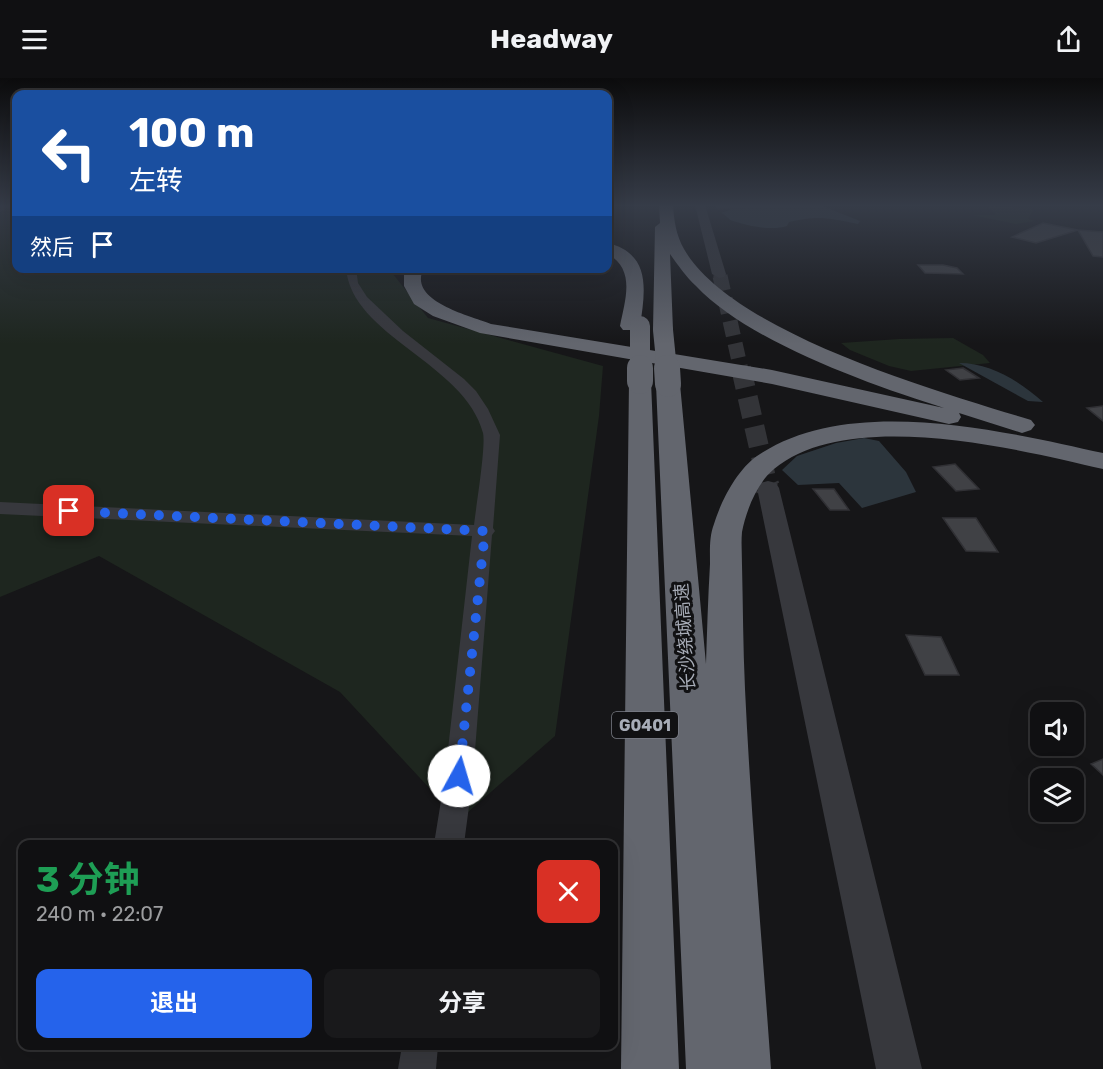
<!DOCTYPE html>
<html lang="zh">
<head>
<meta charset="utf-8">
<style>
  body { margin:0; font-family:Rubik,"Noto Sans SC",sans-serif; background:#19191b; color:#f1f3f6; height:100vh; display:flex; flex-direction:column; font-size:22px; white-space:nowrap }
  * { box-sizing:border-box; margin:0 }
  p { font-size:20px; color:#9c9d9f }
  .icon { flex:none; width:33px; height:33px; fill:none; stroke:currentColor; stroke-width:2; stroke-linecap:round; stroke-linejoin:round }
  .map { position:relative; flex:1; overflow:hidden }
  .details { position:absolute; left:18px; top:762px; width:600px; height:210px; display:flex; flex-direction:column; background:#101012; border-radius:12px; box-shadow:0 6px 24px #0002,0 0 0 2px #303032 }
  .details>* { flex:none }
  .guide { position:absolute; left:12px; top:12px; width:600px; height:183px; border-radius:12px; box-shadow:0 6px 24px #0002,0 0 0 2px #303032; background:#1a4fa0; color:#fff; overflow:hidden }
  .controls { position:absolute; left:1030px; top:624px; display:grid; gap:12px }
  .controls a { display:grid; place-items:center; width:54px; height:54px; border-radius:12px; background:#101012; box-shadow:0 6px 24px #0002,0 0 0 2px #303032; font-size:30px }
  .pin { position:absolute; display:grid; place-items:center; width:51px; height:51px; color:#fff; margin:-26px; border-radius:12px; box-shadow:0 3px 9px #0006 }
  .me { position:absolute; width:66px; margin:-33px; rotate:6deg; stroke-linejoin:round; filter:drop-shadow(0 0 4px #0008) }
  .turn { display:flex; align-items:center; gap:21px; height:126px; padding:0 18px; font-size:27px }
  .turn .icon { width:78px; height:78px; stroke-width:2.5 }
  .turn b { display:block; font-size:42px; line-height:51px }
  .then { display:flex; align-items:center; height:57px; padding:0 18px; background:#0003; gap:12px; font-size:22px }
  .round { display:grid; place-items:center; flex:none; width:63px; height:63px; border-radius:12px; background:#19191b }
  .head { display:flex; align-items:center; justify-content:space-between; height:102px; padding:0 18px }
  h1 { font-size:36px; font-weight:700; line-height:45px; color:#1e9e55 }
  .primary-button { display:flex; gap:12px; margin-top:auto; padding:12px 18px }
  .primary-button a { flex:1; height:69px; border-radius:12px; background:#2563eb; color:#fff; font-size:24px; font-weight:700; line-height:69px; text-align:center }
  .primary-button a+a { background:#19191b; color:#f1f3f6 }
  header { display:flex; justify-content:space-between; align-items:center; height:78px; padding:0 18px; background:#101012; font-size:27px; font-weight:700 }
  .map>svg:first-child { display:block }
  .green { fill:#1e261f }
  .water { fill:#2c353c }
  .building { fill:#404145; stroke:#303034; stroke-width:1.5 }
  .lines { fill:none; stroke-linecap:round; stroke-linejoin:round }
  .tertiary-tunnel-far3 { stroke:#333438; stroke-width:12; stroke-dasharray:12 6; stroke-linecap:butt }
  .tertiary-tunnel-far2 { stroke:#333438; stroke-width:15; stroke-dasharray:15 8; stroke-linecap:butt }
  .tertiary-tunnel-far1 { stroke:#333438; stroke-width:20; stroke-dasharray:20 10; stroke-linecap:butt }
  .tertiary-tunnel { stroke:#333438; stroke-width:25; stroke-dasharray:25 13; stroke-linecap:butt }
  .minor { fill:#37383d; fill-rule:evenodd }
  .tertiary { fill:#37383d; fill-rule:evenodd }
  .motorway { fill:#63666e; fill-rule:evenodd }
  .motorway-bridge-far1 { stroke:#63666e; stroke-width:20 }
  .motorway-bridge { stroke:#63666e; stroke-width:26 }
  .route { stroke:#2563eb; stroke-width:10; stroke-dasharray:0 18 }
  .labels { text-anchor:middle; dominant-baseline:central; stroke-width:6; stroke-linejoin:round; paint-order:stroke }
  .shield { fill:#111113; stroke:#7b7e86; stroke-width:1.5 }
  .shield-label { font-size:16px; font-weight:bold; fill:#a8adb8 }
  .street-label { font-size:18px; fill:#a8adb8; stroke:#111113 }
</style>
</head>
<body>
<header><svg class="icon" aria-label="menu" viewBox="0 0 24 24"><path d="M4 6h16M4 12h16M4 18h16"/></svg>Headway<svg class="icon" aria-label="share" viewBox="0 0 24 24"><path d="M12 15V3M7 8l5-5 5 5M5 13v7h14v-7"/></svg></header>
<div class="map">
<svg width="1103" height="991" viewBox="0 0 1103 991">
  <rect width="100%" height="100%" fill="#161618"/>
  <path class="green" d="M12 127H16V190L389 191 428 240 603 288 599 338 555 658 459 742 340 614 99 478 0 519V132Z
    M986 127 1034 131 1028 141 1035 143 1016 146 972 137H996Z
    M953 260 983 277 990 285 911 293 889 288 850 272 841 265 899 261Z"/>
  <path class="water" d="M745 127H820L860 143 858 146C828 140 819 137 789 144L787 148C772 153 748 148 733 143 727 141 727 137 721 135L732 131H745Z
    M959 285C991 285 1019 303 1043 324L1028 323Z
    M864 360 879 363 906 394 916 414 862 430 839 405 798 407 782 392 797 378 836 365Z"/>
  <path class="building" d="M716 127H742L745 130 717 131Z
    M1043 145 1078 152 1036 165 1012 159Z
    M1078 152 1103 154V179L1093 178Z
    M918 187H943L957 190 963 196 925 195Z
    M963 290 979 300 960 302 946 292Z
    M1103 328V343L1087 330Z
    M955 386 979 411 956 413 933 389Z
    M813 411H834L849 432H830Z
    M943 440H976L998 474 966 473Z
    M906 557 941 559 959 597H925Z
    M1103 681V697L1091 686Z"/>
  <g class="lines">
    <path class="tertiary-tunnel-far3" d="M719 196 720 200"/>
    <path class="tertiary-tunnel-far2" d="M720 198 741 292"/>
    <path class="tertiary-tunnel-far1" d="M741 290 768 409"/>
    <path class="tertiary-tunnel" d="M767 408 768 410"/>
    <path class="minor" d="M13 127 0 134V128Z
      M346 190H356L358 205 367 219 403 253 464 301 476 313 488 331 500 357 493 450 495 453 492 457 473 698 464 766H434L445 698 472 458 0 436V424L474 447C476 429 486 368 483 355 465 285 351 258 346 190Z
      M402 968H438L436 991H398Z"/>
    <path class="tertiary" d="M695 127H705L726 196 724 199 719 200 712 196Z
      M768 403 776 405 779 410 922 991H876L757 410 760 405Z"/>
    <path class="motorway" d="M659 127H673C674 142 676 157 684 171 732 255 940 314 1031 342L1035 347 1031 352 1022 355 959 335 961 339 958 344 949 346 772 306 480 255 433 238 414 226 404 208V195L407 190H424C406 223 471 238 491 246L772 292 944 330C871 307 749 264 696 208 686 199 678 187 670 176L673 252 670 256H656L653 252 655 149 660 145Z
      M608 165C652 176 645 214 640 248L637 252H623L620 248C625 222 636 192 608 176Z
      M640 296 648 298 651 303 679 991H621L629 303 632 298Z
      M668 299 676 301 680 306 706 586C707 553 708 520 710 486 710 473 709 459 714 446 721 423 737 392 757 378 848 315 1003 353 1103 375V391C1017 371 849 329 774 391 757 405 746 433 742 454 741 465 742 476 742 487 743 528 743 569 745 611 751 738 762 864 771 991H686L656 306 660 301Z"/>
    <path class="motorway-bridge-far1" d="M640 248V292
      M663 252 667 292"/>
    <path class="motorway-bridge" d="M640 290V303
      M667 290 668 306"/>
  </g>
  <linearGradient id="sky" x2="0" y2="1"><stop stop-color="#0c0c0d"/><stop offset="0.48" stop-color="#363c48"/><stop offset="1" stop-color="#363c48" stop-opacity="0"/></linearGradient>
  <rect width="1103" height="266" fill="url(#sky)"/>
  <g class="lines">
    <path class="route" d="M69 433 485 453 459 698"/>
  </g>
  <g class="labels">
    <rect class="shield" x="612" y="634" width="66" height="26" rx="4.5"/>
    <g class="shield-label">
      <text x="645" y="647">G0401</text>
    </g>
    <g class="street-label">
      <text transform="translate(685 559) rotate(-94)">长沙绕城高速</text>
    </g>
  </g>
</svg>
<div class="controls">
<a><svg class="icon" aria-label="sound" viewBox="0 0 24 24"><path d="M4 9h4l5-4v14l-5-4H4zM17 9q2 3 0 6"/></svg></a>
<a><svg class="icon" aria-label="layers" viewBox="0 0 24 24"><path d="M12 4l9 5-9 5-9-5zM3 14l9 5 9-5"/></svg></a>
</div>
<div class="pin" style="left:69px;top:433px;background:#d93025"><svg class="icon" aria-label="arrive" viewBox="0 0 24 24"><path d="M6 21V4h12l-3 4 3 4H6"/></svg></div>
<svg class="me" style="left:459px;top:698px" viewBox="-20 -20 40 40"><circle r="19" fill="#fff"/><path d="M0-13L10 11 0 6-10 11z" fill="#2563eb"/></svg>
<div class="guide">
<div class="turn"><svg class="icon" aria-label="left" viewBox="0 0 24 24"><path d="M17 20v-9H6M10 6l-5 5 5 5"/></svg><div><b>100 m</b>左转</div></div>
<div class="then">然后<svg class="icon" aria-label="arrive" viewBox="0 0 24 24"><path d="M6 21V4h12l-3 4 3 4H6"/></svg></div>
</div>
<section class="details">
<div class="head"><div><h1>3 分钟</h1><p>240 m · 22:07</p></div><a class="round" style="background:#d93025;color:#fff"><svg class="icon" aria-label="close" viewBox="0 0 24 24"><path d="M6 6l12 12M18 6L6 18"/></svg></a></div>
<div class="primary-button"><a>退出</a><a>分享</a></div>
</section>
</div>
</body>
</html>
